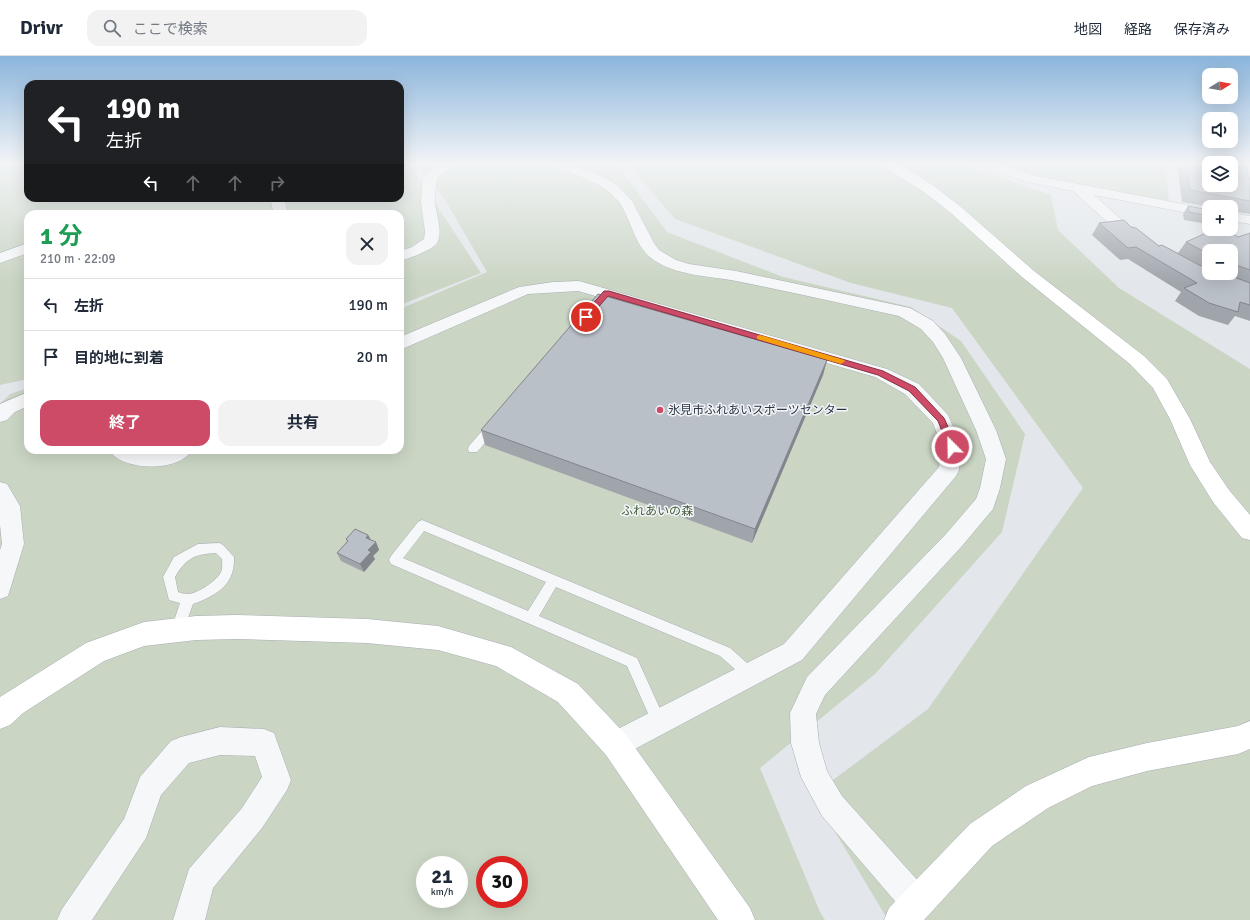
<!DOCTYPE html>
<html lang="ja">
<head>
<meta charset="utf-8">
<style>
  body { margin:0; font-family:Signika,"Noto Sans JP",sans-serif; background:#f2f2f3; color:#1f2937; height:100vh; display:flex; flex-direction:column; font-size:15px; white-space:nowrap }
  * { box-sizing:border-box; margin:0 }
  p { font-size:13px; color:#747a83 }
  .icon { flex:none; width:22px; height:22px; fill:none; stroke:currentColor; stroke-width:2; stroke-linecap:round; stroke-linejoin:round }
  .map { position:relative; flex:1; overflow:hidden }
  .drawer { position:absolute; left:24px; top:154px; width:380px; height:244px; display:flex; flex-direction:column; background:#fff; border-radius:12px; box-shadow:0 4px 16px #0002 }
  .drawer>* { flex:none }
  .hud { position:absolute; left:24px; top:24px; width:380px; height:122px; border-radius:12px; box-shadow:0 4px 16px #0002; background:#202124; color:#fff; overflow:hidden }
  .needle { width:26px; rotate:79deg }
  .controls { position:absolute; left:1202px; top:12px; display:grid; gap:8px }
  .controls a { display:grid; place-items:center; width:36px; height:36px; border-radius:8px; background:#fff; box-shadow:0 4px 16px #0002; font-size:20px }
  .speed { position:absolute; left:416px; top:800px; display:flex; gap:8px; font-size:20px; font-weight:700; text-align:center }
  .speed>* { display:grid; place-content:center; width:52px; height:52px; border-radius:50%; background:#fff; box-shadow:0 4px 16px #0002; line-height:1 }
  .speed small { font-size:10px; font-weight:400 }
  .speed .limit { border:6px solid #d22; background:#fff; color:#111 }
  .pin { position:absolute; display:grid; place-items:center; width:34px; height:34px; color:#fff; margin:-17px; border:2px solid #fff; border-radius:50%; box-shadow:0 1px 4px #0007 }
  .me { position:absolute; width:44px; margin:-22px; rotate:337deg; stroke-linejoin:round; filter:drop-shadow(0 0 3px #0008) }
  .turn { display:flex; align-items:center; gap:14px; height:84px; padding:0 16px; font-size:18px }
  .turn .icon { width:52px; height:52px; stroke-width:2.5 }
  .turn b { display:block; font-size:28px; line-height:34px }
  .lanes { display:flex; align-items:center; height:38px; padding:0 16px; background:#0003; justify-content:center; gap:20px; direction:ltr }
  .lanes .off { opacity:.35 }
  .round { display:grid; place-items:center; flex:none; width:42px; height:42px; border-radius:12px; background:#f2f2f3 }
  .overview { display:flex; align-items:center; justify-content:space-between; height:68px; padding:0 16px }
  h1 { font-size:24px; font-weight:700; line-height:30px; color:#1e9e55 }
  .button { display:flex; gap:8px; margin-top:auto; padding:8px 16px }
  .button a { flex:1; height:46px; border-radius:12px; background:#cd4b66; color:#fff; font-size:16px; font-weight:700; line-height:46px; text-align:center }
  .button a+a { background:#f2f2f3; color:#1f2937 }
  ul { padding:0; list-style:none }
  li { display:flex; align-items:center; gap:12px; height:52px; padding:0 16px; border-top:1px solid #e0e1e3 }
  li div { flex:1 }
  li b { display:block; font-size:15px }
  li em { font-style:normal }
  header { display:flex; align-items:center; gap:24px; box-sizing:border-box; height:56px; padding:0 20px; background:#fff; border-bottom:1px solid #e0e1e3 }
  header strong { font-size:19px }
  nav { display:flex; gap:22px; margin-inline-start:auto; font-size:14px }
  .search { width:280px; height:36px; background:#f2f2f3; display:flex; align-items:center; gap:10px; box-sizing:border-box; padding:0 14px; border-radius:12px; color:#747a83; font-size:15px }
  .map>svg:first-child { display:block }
  .green { fill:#cad5c4; fill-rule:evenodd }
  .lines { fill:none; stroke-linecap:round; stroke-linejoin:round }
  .lane-casing { stroke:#a8aeb5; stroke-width:1 }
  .street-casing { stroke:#a8aeb5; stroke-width:1 }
  .secondary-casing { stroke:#a8aeb5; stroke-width:1 }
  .lane { fill:#f6f7f9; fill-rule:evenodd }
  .street { fill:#f6f7f9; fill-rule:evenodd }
  .secondary { fill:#fff; fill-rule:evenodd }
  .wall { fill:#a0a5ac; fill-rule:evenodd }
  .shaded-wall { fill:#82868c }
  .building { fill:#bac0c8; stroke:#82868c }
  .route { fill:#cd4b66; stroke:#853142 }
  .slow { fill:#f59e0b }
  .poi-dot { fill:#cd4b66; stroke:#f3f5f8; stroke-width:1.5 }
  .labels { text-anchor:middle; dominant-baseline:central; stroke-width:3; stroke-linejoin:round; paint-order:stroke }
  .poi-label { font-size:12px; fill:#2b3543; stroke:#f3f5f8; text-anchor:start }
  .park-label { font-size:12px; fill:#425f38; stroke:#f3f5f8 }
</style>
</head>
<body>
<header>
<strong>Drivr</strong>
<div class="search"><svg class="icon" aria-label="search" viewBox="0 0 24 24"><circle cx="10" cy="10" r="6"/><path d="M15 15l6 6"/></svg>ここで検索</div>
<nav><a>地図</a><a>経路</a><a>保存済み</a></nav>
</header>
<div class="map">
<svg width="1250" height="864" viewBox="0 0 1250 864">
  <rect width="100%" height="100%" fill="#e3e7eb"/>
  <path class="green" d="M0 107H28V142H400V107H409L481 217 400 249V158H28V323L0 329Z
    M416 107H616L667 176 783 221 911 251 961 285 1025 378 1002 476 875 618 760 712 820 856 825 864H0V348L10 338 28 332V394H400V253L487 216 444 142ZM425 809H459V843H425ZM485 809H519V843H485Z
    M627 107H958L1051 139 1058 174 1119 232 1250 313V864H888L813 739 928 653 1083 432 952 252 851 227 675 163Z
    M991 107H1166L1169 147 1023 117Z"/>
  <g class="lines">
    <g class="lane-casing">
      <path id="lane" d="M493 366 497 367 498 370 497 373 477 396H469L468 393 469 390 489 367Z
        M422 464 730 592 755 614 757 618 755 622 750 624 745 622 720 600 556 531 539 560 637 602 666 666 664 671 659 673 654 671 627 610 391 508 389 504 391 500 418 466ZM424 475 546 526 528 555 403 502Z
        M219 487 223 489 234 501C235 529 217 539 193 548L182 578 177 580 172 578 171 574 180 547 169 544 163 521 174 501 198 488ZM216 497 222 503C222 507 223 512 221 516 218 524 197 538 188 538 185 538 181 537 178 536L175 521C186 502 195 498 216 497Z"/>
    </g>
    <g class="street-casing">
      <path id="street" d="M439 107H459L458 110 449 113 437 122C436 130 435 137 435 144 435 157 443 173 438 185 435 194 409 202 400 205V195L412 191 424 183 425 176 421 145 423 121Z
        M552 107H570L603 121 617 129 632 145 654 187 659 194 676 204 689 208 736 215 910 252 933 265 945 278 961 302 996 374 1006 403 1000 432 993 453 962 490 825 639 816 658 819 687 827 715 842 740 928 836 933 847 928 858 917 863 906 858 822 760 801 721 791 687 790 657 807 621 946 478 976 443 980 432 986 403 976 374 943 302 933 286 921 273 899 260C845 248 791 236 736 225 710 220 680 220 657 206 634 193 633 166 619 146 604 126 575 119 553 110Z
        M979 107H998L1036 120 1209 153V161L1094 139 1125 167 1143 179 1145 182 1143 185 1138 186 1133 185 1115 173 1073 135 1028 126 980 110Z
        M270 142H284L288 158H274Z
        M1231 157 1250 160V168L1231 165Z
        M28 187V197L0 207V197Z
        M579 225 887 313 919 328 948 359 962 391 959 414 956 420 802 604 616 703 606 699 602 689 606 679 784 588 939 411 942 391 933 367 905 338 875 321 578 235 528 238 400 294V281L519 231 553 226Z
        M28 336V350L15 356 7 364 0 366V348Z
        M109 394H139L150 396 166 394H192C179 417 121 415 109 394Z
        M0 426 7 428 20 450 24 488 8 540 0 543V494L2 488 0 469Z
        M220 671 264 673 274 677 291 724 287 734 262 772 213 832 205 864H173L189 813 242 752 262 721 255 700 220 699 189 707 161 739 146 782 92 864H57L62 853 124 763 140 721 171 685 181 681Z"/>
    </g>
    <g class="secondary-casing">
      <path id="secondary" d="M881 107H898L934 130 961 151 1034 215 1144 300 1167 323 1190 363 1210 406 1229 434 1250 459V484L1242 482 1213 446 1190 409 1170 363 1153 332 1130 308 1022 221 951 157 924 136 883 110Z
        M236 559 367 563 438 570 511 591 578 628 626 679 750 852 755 864H718L606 699 558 646 496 610 438 594 367 587 236 583 196 584 144 590 104 605 23 657 10 669 0 673V641L86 587 144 566 196 560Z
        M1250 665V693L1238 698 1147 715 1092 730 1048 752 992 790 924 864H884L889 852 970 768 1026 730 1089 701 1147 687 1238 670Z"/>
    </g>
    <use href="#lane" class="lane"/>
    <use href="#street" class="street"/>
    <use href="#secondary" class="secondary"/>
  </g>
  <path class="wall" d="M1177 107H1209L1250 125V158L1231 155V151H1209L1182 146Z
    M1188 150 1209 154V166L1208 168 1184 164 1183 158Z
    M1099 167 1131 171 1159 190 1178 197 1186 186 1238 181 1250 177V265L1235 260 1228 269 1199 260 1175 245 1181 236 1128 203 1120 204 1092 179ZM1209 195H1231V217H1209Z
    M827 304 823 319 752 487 485 389 481 374Z
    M368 479 371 484 376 486 379 494 373 500 375 503 364 516 341 505 337 497 347 486 346 483Z"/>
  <path class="shaded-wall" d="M827 304 823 319 752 487 755 473Z
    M368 479 372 486 366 482Z
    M376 486 379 494 373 500 375 503 364 516 360 508 368 494Z"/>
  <path class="building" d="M1186 107H1209V129H1231V107H1245L1250 125V145L1190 134Z
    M1188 150 1209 154V160L1189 156Z
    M1124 164 1131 171 1136 172 1159 190 1162 189 1199 209 1209 212V217H1223L1250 227V249L1240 246 1238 256 1209 247 1184 232 1197 227 1136 191 1128 192 1099 167Z
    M1215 173H1225L1238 181 1250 177V214L1231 207V195H1209V198L1186 186Z
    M598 238 827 304 755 473 481 374Z
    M355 473 368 479 366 482 376 486 368 494 371 496 360 508 337 497 348 485 346 483Z"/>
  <linearGradient id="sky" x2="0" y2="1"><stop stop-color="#8bb5dc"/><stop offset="0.47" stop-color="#f2f4f6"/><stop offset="1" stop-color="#f2f4f6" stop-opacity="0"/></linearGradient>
  <rect width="1250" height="228" fill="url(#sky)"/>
  <path class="route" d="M604 235H609L883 315 915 331 944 362 957 391 955 393H949L938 365 909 335 878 319 608 240 588 263H583V259Z"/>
  <path class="slow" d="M760 279 844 304 845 305 841 308 757 283V280Z"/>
  <circle class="poi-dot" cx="660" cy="354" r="4"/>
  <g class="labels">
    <g class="poi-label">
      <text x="668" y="354">氷見市ふれあいスポーツセンター</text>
    </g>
    <g class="park-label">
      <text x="657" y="455">ふれあいの森</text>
    </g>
  </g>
</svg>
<div class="controls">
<a><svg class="needle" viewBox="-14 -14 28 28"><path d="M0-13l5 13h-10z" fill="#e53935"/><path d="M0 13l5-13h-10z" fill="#747a83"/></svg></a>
<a><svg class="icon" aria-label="sound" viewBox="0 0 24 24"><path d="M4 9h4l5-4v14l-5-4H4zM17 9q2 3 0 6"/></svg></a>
<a><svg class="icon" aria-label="layers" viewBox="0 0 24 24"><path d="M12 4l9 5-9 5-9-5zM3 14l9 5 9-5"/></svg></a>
<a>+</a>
<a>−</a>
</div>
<div class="speed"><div>21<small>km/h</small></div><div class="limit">30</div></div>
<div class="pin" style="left:586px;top:261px;background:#d93025"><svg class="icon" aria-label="arrive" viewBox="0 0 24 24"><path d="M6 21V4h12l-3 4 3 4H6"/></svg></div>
<svg class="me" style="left:952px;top:391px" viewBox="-20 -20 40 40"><circle r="17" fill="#cd4b66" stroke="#fff" stroke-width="3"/><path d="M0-11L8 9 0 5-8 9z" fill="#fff"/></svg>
<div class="hud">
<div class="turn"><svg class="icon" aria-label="left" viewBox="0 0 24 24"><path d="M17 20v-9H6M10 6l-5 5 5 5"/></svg><div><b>190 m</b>左折</div></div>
<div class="lanes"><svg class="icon" aria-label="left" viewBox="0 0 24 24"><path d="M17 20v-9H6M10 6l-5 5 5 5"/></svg><svg class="icon off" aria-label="ahead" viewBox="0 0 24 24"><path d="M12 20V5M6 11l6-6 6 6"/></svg><svg class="icon off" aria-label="ahead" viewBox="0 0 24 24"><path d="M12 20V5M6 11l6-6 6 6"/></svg><svg class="icon off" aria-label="right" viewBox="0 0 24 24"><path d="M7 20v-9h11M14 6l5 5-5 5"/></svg></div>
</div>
<section class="drawer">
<div class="overview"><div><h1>1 分</h1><p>210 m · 22:09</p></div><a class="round"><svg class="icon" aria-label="close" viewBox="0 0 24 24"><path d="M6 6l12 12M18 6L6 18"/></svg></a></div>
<ul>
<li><svg class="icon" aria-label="left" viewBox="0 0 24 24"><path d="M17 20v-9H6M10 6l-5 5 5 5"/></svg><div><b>左折</b></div><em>190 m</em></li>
<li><svg class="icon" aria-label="arrive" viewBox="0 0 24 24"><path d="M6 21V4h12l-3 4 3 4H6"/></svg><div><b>目的地に到着</b></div><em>20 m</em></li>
</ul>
<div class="button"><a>終了</a><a>共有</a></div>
</section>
</div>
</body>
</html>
